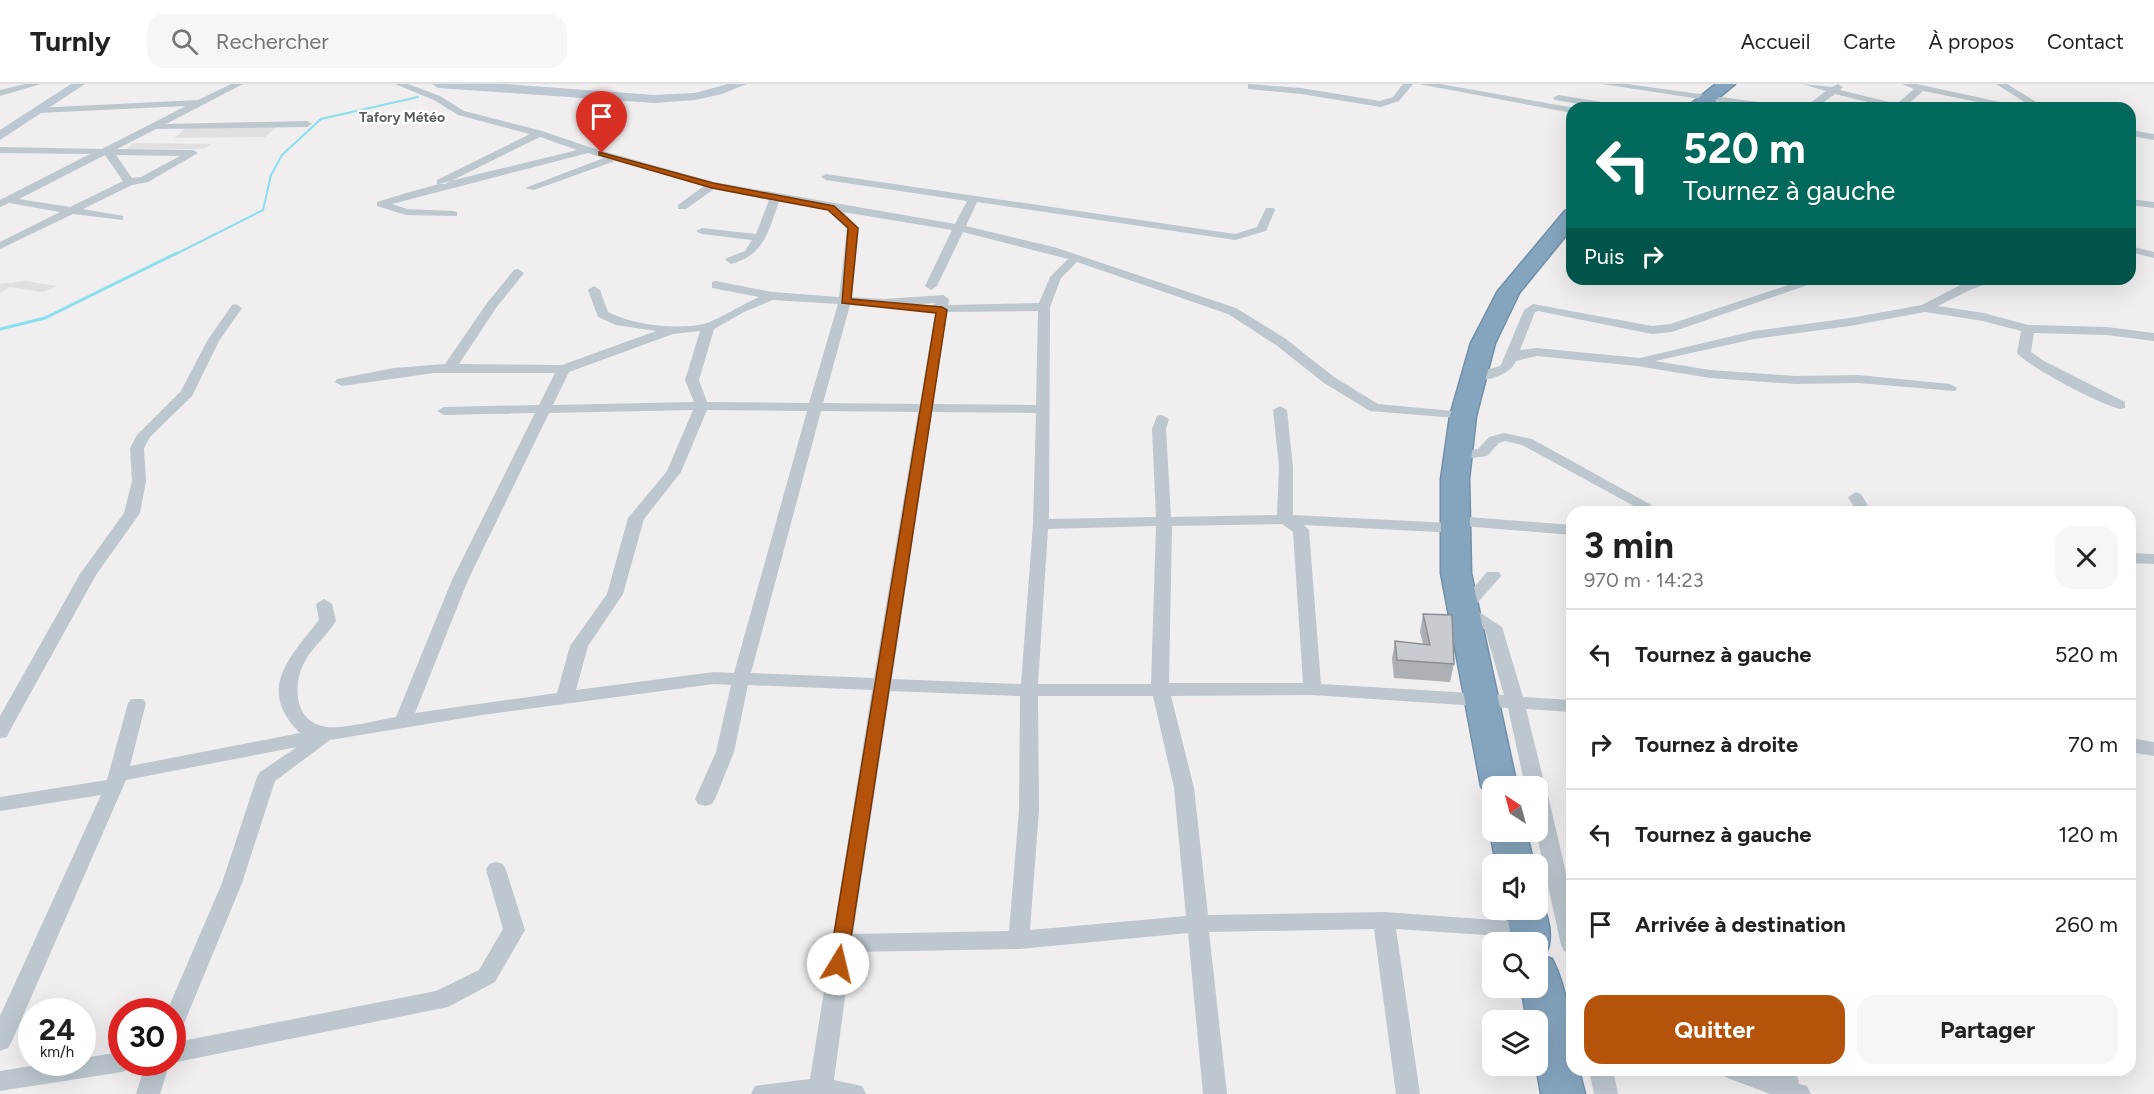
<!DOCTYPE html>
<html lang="fr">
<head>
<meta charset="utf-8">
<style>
  body { margin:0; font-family:Figtree,sans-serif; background:#f6f6f6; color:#222; height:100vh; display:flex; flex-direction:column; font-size:22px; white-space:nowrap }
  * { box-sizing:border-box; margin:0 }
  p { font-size:20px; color:#767676 }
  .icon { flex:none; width:33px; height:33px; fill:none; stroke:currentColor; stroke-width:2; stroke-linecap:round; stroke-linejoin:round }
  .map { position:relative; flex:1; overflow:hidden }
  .side { position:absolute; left:1566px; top:422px; width:570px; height:570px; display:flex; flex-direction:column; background:#fff; border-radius:18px; box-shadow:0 6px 24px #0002 }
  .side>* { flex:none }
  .guide { position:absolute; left:1566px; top:18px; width:570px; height:183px; border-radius:18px; box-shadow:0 6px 24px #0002; background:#00695c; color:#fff; overflow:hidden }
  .needle { width:39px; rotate:324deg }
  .fabs { position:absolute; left:1482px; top:692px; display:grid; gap:12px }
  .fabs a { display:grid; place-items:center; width:66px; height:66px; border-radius:12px; background:#fff; box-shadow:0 6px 24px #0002; font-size:30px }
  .speed { position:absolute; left:18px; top:914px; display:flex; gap:12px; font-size:30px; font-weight:700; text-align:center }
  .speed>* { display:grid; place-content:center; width:78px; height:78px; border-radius:50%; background:#fff; box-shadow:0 6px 24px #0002; line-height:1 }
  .speed small { font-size:15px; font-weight:400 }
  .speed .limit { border:9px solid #d22; background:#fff; color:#111 }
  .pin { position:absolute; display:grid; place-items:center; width:51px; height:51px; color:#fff; margin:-62px -26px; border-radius:50% 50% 50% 0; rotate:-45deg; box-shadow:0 0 6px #0007 }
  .pin .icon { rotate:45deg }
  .me { position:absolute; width:66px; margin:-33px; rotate:9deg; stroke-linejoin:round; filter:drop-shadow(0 0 4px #0008) }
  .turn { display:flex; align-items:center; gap:21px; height:126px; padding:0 18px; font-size:27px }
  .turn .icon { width:78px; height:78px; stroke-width:2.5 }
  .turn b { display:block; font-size:42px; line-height:51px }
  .then { display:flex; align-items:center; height:57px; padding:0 18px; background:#0003; gap:12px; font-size:22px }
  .round { display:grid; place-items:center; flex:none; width:63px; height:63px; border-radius:18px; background:#f6f6f6 }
  .overview { display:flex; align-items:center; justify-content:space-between; height:102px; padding:0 18px }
  h1 { font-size:36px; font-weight:700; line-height:45px }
  .action { display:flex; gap:12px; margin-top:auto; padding:12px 18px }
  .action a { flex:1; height:69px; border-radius:18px; background:#b45309; color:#fff; font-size:24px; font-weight:700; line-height:69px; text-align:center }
  .action a+a { background:#f6f6f6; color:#222 }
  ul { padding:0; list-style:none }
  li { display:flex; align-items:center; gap:18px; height:90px; padding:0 18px; border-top:2px solid #e0e0e0 }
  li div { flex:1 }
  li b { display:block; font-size:22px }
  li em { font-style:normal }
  header { display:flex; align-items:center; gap:36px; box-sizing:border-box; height:84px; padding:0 30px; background:#fff; border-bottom:2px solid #e0e0e0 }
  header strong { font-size:28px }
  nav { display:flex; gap:33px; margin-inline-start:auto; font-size:21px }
  .search { width:420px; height:54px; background:#f6f6f6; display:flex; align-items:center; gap:15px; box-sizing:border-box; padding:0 21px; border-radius:18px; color:#767676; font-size:22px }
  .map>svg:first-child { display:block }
  .education { fill:#e2dfe1 }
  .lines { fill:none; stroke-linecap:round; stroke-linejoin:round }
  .stream-far1 { stroke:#88dfee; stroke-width:2 }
  .stream { stroke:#88dfee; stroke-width:3 }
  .highway-casing { stroke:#7090aa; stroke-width:3 }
  .street { fill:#bcc7ce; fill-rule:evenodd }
  .secondary { fill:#bcc8d3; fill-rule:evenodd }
  .highway { fill:#85a5bf; fill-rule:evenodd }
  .wall { fill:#acafb4 }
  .building { fill:#c8ccd1; stroke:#8c8f92; stroke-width:1.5 }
  .route { fill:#b45309; stroke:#753606; stroke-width:1.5 }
  .labels { text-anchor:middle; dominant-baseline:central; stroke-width:4.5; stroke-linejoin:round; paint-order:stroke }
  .far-neighbourhood-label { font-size:14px; font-weight:bold; fill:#5b5f64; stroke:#fff }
</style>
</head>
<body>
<header>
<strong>Turnly</strong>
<div class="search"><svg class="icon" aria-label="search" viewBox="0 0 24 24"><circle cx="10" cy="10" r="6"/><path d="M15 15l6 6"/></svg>Rechercher</div>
<nav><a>Accueil</a><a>Carte</a><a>À propos</a><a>Contact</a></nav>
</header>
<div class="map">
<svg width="2154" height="1010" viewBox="0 0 2154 1010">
  <rect width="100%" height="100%" fill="#f1eeef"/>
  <path class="education" d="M277 43 265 53 174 54 186 44Z
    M134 59 211 60 203 65H126Z
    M26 197 57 202 43 208 10 203 0 209V200Z"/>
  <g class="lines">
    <path class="stream-far1" d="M174 171 263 126 271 91 282 71 321 35 418 13"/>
    <path class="stream" d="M0 245 45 234 177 169"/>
    <g class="highway-casing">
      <path id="highway" d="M1716 0H1735L1706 24H1686Z
        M1572 125V144L1519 209 1495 259 1476 332 1469 395 1471 489 1517 702H1492V713L1487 711 1481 702 1441 489V395L1450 332 1471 259 1498 207 1565 127Z
        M1492 742V747H1526L1534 780H1496L1490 747Z
        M1538 814C1548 828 1554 853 1546 869L1540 871 1552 875C1569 908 1572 949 1572 986H1579L1585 1010H1541L1536 981 1538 936H1527L1521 903H1538V858H1512L1506 825H1538Z"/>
    </g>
    <path class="street" d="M25 0H41L0 12V6Z
      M231 0H243L166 40 307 37 312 40 307 43 156 45 117 65 193 66 198 69 148 98 132 101 83 125 123 132V136L73 130 0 165V158L60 128 9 119 0 123V116L90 70 0 69V63L102 65 186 22 39 29 34 26 36 24 198 16ZM105 71 123 97 70 123 19 115ZM116 71 180 72 141 93 132 94Z
      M395 0H408L440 12 464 27 542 47 592 64 714 98 955 140 967 117 826 96 821 93 826 90 1235 150 1257 143 1266 124H1274L1275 126 1266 147 1235 156 977 118 966 142 1057 164 1236 224 1286 255 1334 293 1378 320 1463 328 1470 332 1468 335 1370 327 1324 299 1276 261 1228 230 1077 178 1061 194 1050 223 1049 435 1156 433 1152 345 1157 332 1162 331 1169 335 1166 345 1171 433 1277 431 1279 383 1273 326 1280 322 1287 326 1293 383V431L1450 439 1451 434 1456 432 1572 441V451L1463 442 1462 447 1456 449 1304 441 1309 446 1321 600 1504 611 1485 546 1455 525 1487 488H1499L1501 492 1473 524 1502 543 1523 613 1572 616V628L1526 625 1545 702 1543 705 1548 711 1572 815V870L1564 867 1561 861 1536 747 1538 702H1525L1508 624 1312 611 1171 612 1194 704 1208 831 1384 828 1537 839 1540 845 1537 851 1529 854 1396 845 1420 1010H1396L1374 845 1209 848 1227 1010H1203L1188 849 1019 865 851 868 834 996 862 1002 866 1010H751L755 1002 810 995 872 606 748 601 734 668 715 715 712 720 705 722 698 720 695 715 716 668 731 601 714 600 482 631 330 656 275 697 242 799 183 942 180 949 172 952V927H167L222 799 257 693 260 688 297 663 126 696 12 957 8 964 0 967V932L101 711 0 727V713L107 696 128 619 131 615H143L146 619 130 682 300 649C256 606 289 574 319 536L316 520 324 515 332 520 336 537C327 552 310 565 303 581 292 605 296 640 327 643 345 645 377 636 396 633L452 496 535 329 444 331 437 327 444 323 539 321 555 289H434L342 302 335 298 337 295 394 284 445 280 487 219 514 186 518 185 524 189 496 224 459 280 562 281 656 247 616 241 598 233 588 206 594 202 600 206 608 228C633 241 676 246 704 240 718 236 743 220 759 213L712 204V198L716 197 772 208 839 213 847 145 828 126 779 118C768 147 765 171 731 180L725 176 727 174 745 167 752 156 702 150 696 147 702 144 756 150 769 116 714 105 686 125H678V121L704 102 615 77 534 106 525 104 604 74 588 69 392 120 407 125 453 127 457 128V132L406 131 377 122V118C442 97 511 83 577 66L540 53 445 100H437V96L530 50 458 31 434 16ZM843 128 952 146 925 202 931 206 937 202 963 148 1068 175 1050 193 1039 219 948 221 949 215 943 211 884 215 852 213 859 144ZM773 216 838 220 809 319 707 318 699 296 714 245 744 228ZM936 219 927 225 935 229 920 320 823 319 850 221 884 223ZM1038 227 1036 321 933 320 947 228ZM700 247 685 296 694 318 553 321 569 288 673 250ZM693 326 667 387 628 434 607 510 570 562 557 609 415 629 468 496 549 329ZM707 326 807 327 734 589 714 588 576 606 588 562 623 510 644 435 681 388ZM821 327 918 328 874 594 751 589ZM932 328 1036 329 1033 440 1021 600 892 595ZM1282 440 1293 448 1303 599H1169L1172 442ZM1156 442 1151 600H1038L1048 445ZM890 607 1020 612 1019 726 1009 847 853 850ZM1038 612H1153L1174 704 1186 832 1030 846 1039 726Z
      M1248 0 1301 4 1380 17 1393 13 1403 0H1413L1399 17 1381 23 1301 10 1248 5Z
      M1419 0H1440L1575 24H1572V29Z
      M1602 0H1627L1779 21 1784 24H1759Z
      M1802 0 1832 3 1838 0 1843 3 1840 6 1897 20 1914 5 1902 0H1917L2027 24H2008L1923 7 1906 22 1908 24H1892L1835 10 1815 24H1804L1826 7Z
      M1996 0H2007L2046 24H2034Z
      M1558 11 1608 19 1613 22 1603 24 1555 16 1553 14Z
      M2130 46 2154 50V56L2130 52Z
      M2130 115 2154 118V124L2130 121Z
      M2130 162 2154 168V174L2130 168Z
      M1807 195H1825L1672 248 1652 250 1538 227 1535 228 1520 266 1537 264 1640 274 1754 247 1850 234 1922 221 1964 199 1980 195H1999L1972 205 1938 222 1984 229 2028 241 2107 243 2154 249V257L2107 251 2034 249 2031 268 2044 277 2125 318V324L2120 325C2100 320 2030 284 2017 269L2021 247 1983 237 1925 228 1850 242 1754 255 1655 277 1710 286 1796 292 1858 291 1950 300 1957 304 1955 307 1858 299 1796 300 1710 294 1637 282 1537 272 1516 277C1510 293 1476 302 1464 291 1474 283 1490 288 1501 281L1524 226 1533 220 1652 242 1670 240Z
      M236 220 242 224 219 257 192 312 150 353 144 364 146 397 140 429 96 491 9 648 7 653 0 654V632L80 490 124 429 132 397 130 364 137 351 181 307 207 257 232 221Z
      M1504 349 1532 355 1664 428H1645L1522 361 1505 357 1499 359 1487 372 1459 376 1452 372 1454 369 1478 365 1489 353Z
      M1856 408 1861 410 1872 428H1857L1848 413Z
      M2130 469 2154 470V480L2130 479Z
      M2130 654 2154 658V672L2130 668Z
      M496 778 503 780 506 786 525 846 495 898 448 923 172 979 170 978 160 1010H136L146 978H172V959L436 907 479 886 503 845 486 786 489 780Z
      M122 968V978H134L130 985 122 988 0 1007V987L56 978H82V974Z
      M1589 986H1613L1618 1010H1594Z
      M1721 986H1760L1773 990 1772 986H1796L1799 1000 1807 1002 1811 1010H1770L1725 993Z"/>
    <path class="secondary" d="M71 0H85L0 56V46Z
      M432 0H505L654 11 695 9 728 0H747L722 10 695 16 654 19 438 4Z"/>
    <use href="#highway" class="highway"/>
  </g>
  <path class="wall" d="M1423 530 1454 580 1450 598 1394 594 1392 575 1395 557 1423 560 1420 548Z"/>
  <path class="building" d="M1423 530 1452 531 1454 580 1397 576 1395 557 1430 561Z"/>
  <path class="route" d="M599 68 713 99 834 122 858 144 851 215 942 223 947 226 847 880 844 885 838 887 831 885 829 880 936 229 842 219 848 144 828 126 712 104 599 71Z"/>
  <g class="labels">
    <g class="far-neighbourhood-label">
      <text x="402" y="33">Tafory Météo</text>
    </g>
  </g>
</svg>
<div class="fabs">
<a><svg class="needle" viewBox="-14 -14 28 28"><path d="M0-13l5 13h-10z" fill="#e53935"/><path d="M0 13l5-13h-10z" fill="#767676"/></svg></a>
<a><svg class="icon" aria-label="sound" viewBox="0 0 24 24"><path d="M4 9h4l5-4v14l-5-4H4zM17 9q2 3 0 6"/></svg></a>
<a><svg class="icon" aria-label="search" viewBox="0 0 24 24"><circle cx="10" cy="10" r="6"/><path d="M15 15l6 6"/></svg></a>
<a><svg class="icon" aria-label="layers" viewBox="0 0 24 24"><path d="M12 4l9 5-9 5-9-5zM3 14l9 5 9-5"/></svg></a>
</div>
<div class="speed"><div>24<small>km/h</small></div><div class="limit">30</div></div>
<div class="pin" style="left:602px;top:69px;background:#d93025"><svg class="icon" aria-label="arrive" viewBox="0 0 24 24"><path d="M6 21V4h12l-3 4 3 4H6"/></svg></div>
<svg class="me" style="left:838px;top:880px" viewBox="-20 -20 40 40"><circle r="19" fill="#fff"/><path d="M0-13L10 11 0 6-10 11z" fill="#b45309"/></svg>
<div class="guide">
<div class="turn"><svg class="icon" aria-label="left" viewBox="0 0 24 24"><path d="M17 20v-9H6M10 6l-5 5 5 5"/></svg><div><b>520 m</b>Tournez à gauche</div></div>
<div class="then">Puis<svg class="icon" aria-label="right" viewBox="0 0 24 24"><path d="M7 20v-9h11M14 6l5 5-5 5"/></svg></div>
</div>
<section class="side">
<div class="overview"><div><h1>3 min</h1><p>970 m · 14:23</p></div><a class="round"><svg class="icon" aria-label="close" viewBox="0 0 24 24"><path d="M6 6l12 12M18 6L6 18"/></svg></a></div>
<ul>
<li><svg class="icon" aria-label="left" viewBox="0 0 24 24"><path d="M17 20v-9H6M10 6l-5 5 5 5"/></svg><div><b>Tournez à gauche</b></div><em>520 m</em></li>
<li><svg class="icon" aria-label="right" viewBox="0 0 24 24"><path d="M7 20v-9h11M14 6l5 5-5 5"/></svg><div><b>Tournez à droite</b></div><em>70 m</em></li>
<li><svg class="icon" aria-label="left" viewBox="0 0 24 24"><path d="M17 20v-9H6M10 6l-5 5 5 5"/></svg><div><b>Tournez à gauche</b></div><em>120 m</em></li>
<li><svg class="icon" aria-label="arrive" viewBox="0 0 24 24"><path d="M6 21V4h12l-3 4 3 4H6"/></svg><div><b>Arrivée à destination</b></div><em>260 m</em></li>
</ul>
<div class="action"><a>Quitter</a><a>Partager</a></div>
</section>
</div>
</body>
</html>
